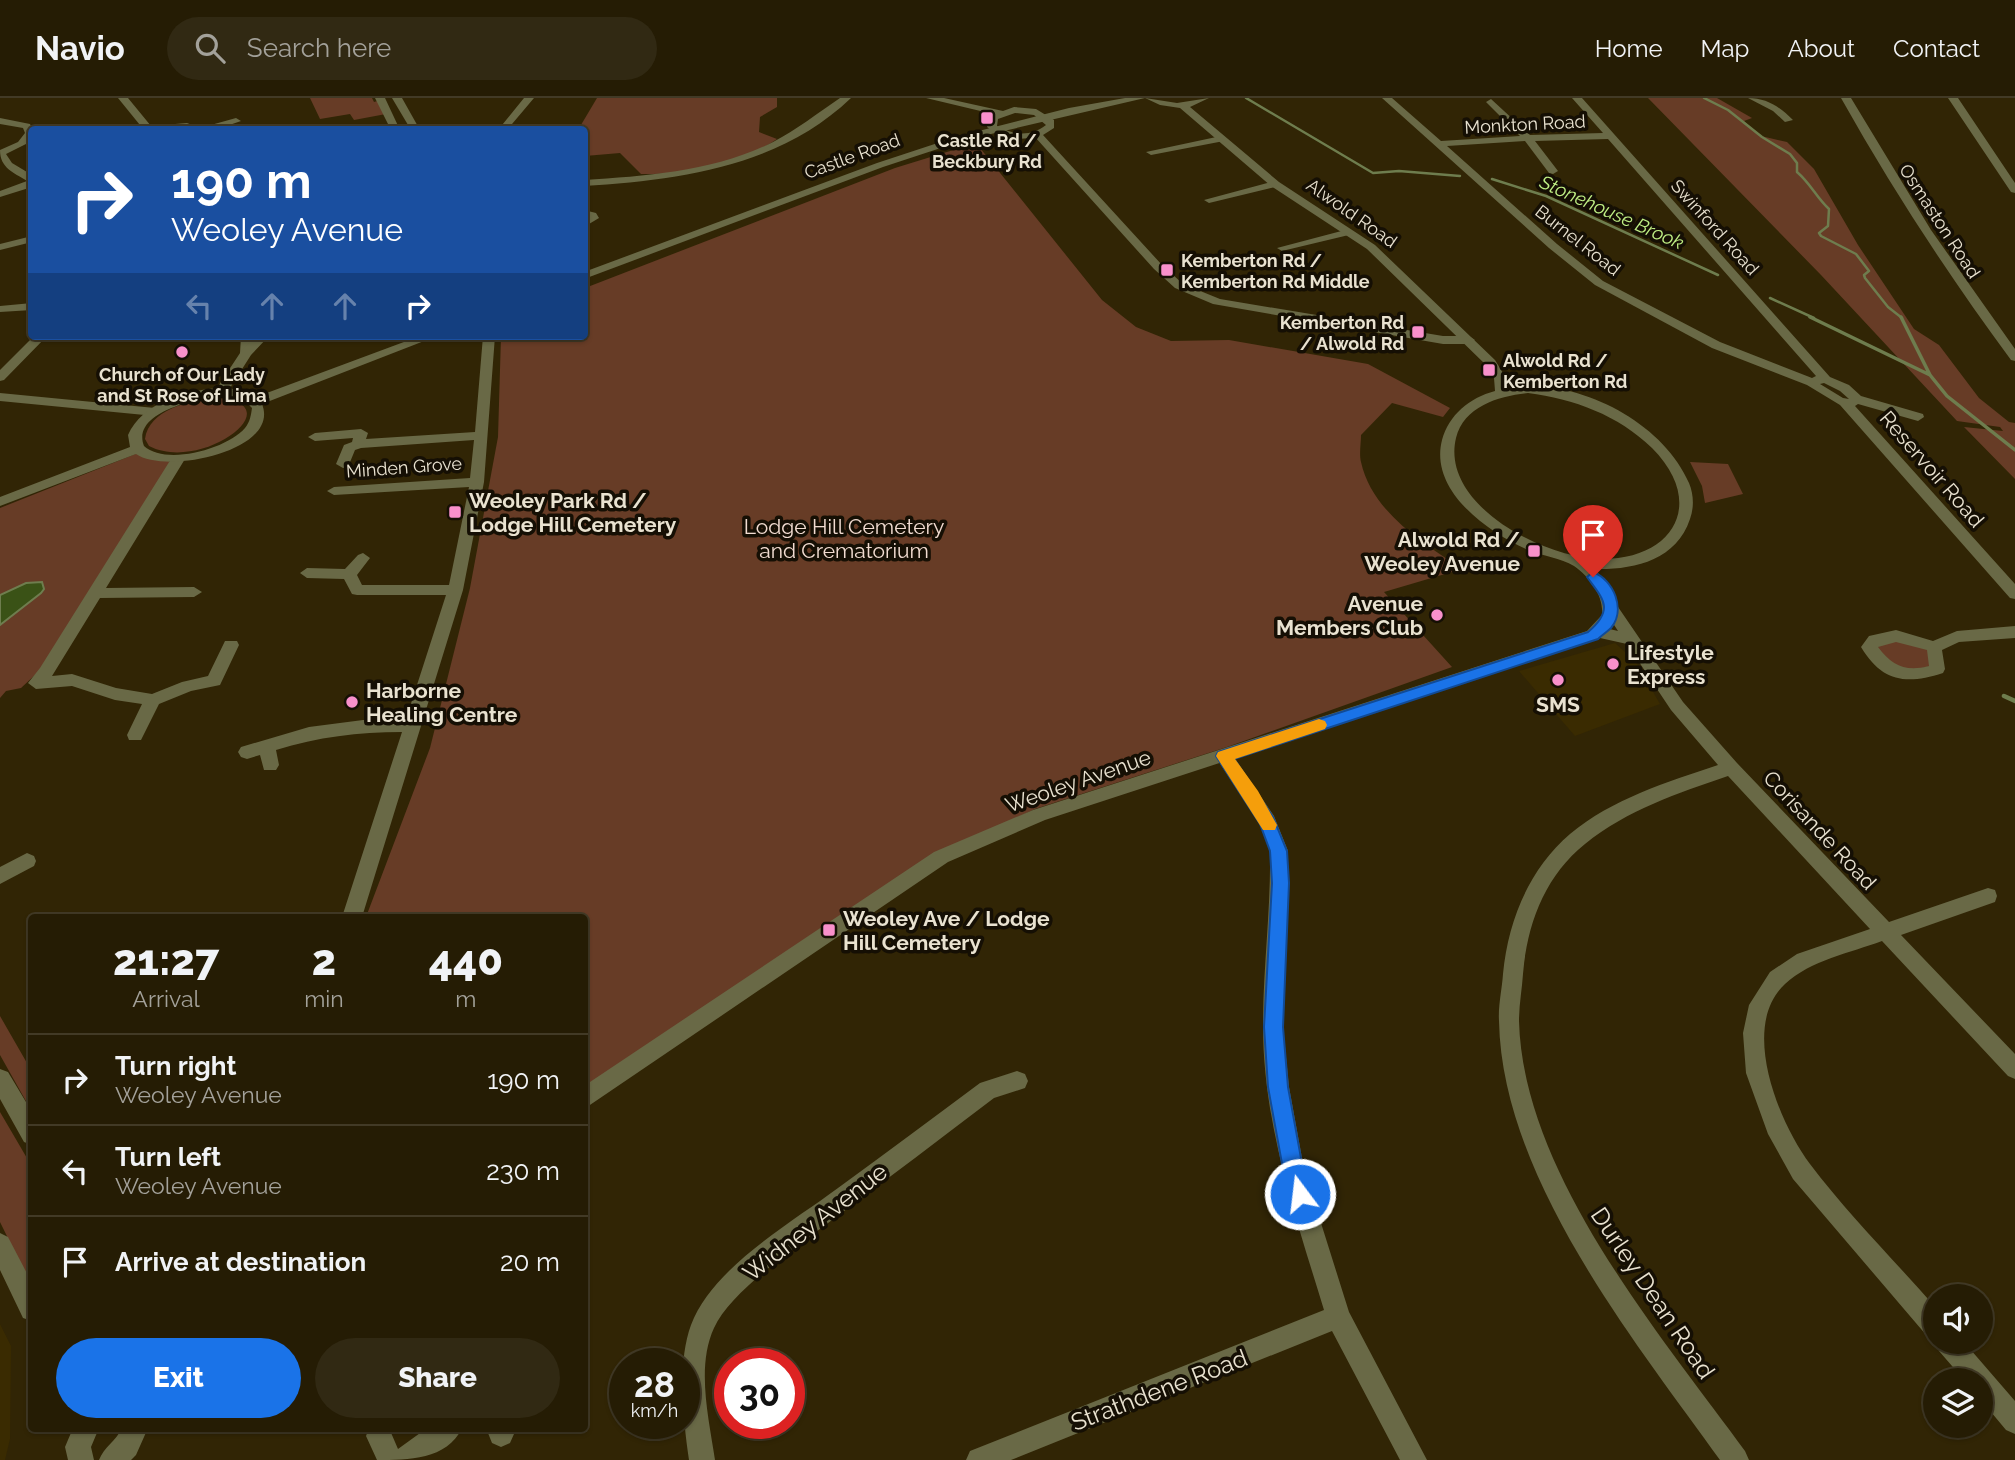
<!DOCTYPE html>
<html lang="en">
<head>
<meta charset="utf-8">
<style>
  body { margin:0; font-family:Raleway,sans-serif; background:#312913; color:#f1f3f6; height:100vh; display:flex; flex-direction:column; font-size:26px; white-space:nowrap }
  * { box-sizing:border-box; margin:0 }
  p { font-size:23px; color:#a3a19a }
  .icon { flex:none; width:38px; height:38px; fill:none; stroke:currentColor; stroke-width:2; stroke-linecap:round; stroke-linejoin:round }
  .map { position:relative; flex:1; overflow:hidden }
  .panel { position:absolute; left:28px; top:816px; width:560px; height:518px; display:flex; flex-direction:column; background:#251c04; border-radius:7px; box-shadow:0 2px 5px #0004,0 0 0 2px #423a26 }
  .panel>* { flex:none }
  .guide { position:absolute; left:28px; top:28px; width:560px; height:214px; border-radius:7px; box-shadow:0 2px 5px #0004,0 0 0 2px #423a26; background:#1a4fa0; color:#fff; overflow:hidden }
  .buttons { position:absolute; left:1923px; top:1186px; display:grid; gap:14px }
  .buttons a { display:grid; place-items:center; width:70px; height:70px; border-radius:50%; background:#251c04; box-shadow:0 2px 5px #0004,0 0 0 2px #423a26; font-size:35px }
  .speed { position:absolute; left:609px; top:1250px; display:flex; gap:14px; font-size:35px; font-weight:700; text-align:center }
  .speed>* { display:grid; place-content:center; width:91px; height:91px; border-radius:50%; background:#251c04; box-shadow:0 2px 5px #0004,0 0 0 2px #423a26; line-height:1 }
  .speed small { font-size:18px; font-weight:400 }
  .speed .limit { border:10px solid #d22; background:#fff; color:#111 }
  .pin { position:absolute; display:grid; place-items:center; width:60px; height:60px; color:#fff; margin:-72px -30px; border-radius:50% 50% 50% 0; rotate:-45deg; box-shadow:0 0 7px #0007 }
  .pin .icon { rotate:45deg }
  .me { position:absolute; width:77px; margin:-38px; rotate:345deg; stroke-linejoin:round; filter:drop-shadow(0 0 5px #0008) }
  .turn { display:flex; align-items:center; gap:24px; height:147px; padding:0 28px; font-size:32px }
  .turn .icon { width:91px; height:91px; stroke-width:2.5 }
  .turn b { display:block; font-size:49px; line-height:60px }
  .lanes { display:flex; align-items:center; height:66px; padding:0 28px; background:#0003; justify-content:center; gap:35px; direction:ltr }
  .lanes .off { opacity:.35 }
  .eta { display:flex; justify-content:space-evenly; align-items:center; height:119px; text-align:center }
  .eta b { font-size:42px; font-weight:800; line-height:49px }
  .action { display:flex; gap:14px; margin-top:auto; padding:14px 28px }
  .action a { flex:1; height:80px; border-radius:42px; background:#1a73e8; color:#fff; font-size:28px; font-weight:800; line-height:80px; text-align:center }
  .action a+a { background:#312913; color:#f1f3f6 }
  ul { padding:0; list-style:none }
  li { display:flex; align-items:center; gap:21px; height:91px; padding:0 28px; border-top:2px solid #423a26 }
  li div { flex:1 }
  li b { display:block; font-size:26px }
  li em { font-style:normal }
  header { display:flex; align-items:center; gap:42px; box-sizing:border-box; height:98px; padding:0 35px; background:#251c04; border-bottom:2px solid #423a26 }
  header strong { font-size:33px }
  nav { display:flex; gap:38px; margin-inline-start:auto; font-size:24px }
  .search { width:490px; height:63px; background:#312913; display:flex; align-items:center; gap:18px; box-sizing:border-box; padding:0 24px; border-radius:38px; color:#a3a19a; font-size:26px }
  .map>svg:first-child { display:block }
  .built { fill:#3a2b01 }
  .green { fill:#673c26 }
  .water { fill:#3a5216; stroke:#6e7d4e; stroke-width:2 }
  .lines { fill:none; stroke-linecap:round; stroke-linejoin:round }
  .stream-far2 { stroke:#6e7d4e; stroke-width:2.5 }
  .stream-far1 { stroke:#6e7d4e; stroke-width:3.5 }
  .stream { stroke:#6e7d4e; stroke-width:4.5 }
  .minor { fill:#696946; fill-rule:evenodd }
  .tertiary { fill:#696946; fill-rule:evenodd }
  .route { fill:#1a73e8; stroke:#114b97; stroke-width:2 }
  .slow { fill:#f59e0b }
  .poi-dot { fill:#f890cb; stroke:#150f04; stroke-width:2.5 }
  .labels { text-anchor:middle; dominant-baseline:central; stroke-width:7; stroke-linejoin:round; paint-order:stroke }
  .far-street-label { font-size:18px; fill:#e9e2d0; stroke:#150f04 }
  .far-poi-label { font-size:18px; font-weight:bold; fill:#e9e2d0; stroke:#150f04 }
  .far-water-label { font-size:19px; font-style:italic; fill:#c0f085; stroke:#150f04 }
  .street-label { font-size:21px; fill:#e9e2d0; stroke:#150f04 }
  .poi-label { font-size:21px; font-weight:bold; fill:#e9e2d0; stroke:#150f04; text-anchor:start }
  .park-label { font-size:21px; fill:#f2dcd1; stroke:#150f04 }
  .near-street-label { font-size:24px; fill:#e9e2d0; stroke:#150f04 }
</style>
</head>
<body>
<header>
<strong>Navio</strong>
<div class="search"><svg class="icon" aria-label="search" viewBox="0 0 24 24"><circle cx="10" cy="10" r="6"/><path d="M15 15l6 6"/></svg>Search here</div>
<nav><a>Home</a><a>Map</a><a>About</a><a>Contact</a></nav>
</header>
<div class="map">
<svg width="2015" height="1362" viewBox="0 0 2015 1362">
  <rect width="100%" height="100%" fill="#312505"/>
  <path class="built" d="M1615 545 1636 564 1660 606 1575 638 1519 573Z
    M0 1226 11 1248 10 1341 5 1362H0Z"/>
  <path class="green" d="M310 0H372L374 4 381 2 386 16 354 22 350 16 320 21Z
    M597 0H777V9L760 19 759 34 777 41C741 66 684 77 641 76L620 55 585 58 584 32H578Z
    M1648 0H1717L1752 20 1744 23 1761 38 1787 44 1814 71 1858 147 1914 231 1939 247 1979 300 2009 324 2015 325V381L1964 329 2003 333 2000 329 1957 323 1821 177Z
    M976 45 1102 202 1136 229 1171 243 1229 242 1368 266 1450 310 1443 319 1392 305 1361 337C1361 345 1359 356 1361 364 1372 414 1423 445 1462 471L1384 494 1452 569 1227 649 1035 711 934 760 585 991 584 819H366L430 650 470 490 498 339 501 238H584L585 190 895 70Z
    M213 300C298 303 203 376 149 348L145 341C149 312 188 303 213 300Z
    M143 353 169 363V367L50 563 21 590 6 593 0 600V410Z
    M1690 364 1728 366 1743 396 1705 405 1702 388Z
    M1899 541 1924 549 1931 554 1932 568 1903 574 1875 551 1881 546Z
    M0 918 31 972V1012L0 957Z
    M0 1014 31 1067V1187L0 1124Z"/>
  <path class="water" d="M42 484 44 491 41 495 0 527V497L26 485Z"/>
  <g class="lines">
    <path class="stream-far2" d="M1246 0 1373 75 1399 73 1460 78
      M1704 0 1728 12 1762 39 1790 56 1797 65V74C1811 86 1816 99 1829 111L1828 128 1819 135 1821 138 1856 156 1869 173 1864 177 1865 180 1888 209 1902 220
      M1492 81 1546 98 1718 177
      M1770 200 1814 220"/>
    <path class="stream-far1" d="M1810 219 1930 277
      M1901 219 1930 277 1947 298 2015 352"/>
    <path class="stream" d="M2004 598 2015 603"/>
    <path class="minor" d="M118 0H128L151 28 187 25 200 30 236 20 241 23 215 32H144Z
      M375 0H385L400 32H391Z
      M392 0H402L420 32H411Z
      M840 0H851C779 69 679 82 584 88V82C648 78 715 73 773 44 796 32 818 15 840 0Z
      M926 0H944L1003 13 1014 9 1036 11 1054 22V30L1043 37 1162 167 1183 186 1220 201 1443 238H1469L1475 242 1469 246H1443L1213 206 1175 190 1154 171 1035 39C1018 43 1000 40 987 29L989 19 993 16ZM1015 15 1034 17 1046 27C1031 39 1013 37 997 28L998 21Z
      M1382 0H1392L1441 43 1520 38 1486 4 1491 1 1530 37 1603 35 1572 0H1582L1830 279 1849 287 1861 298 1923 316 1924 319 1918 323 1858 306 1855 308 2015 486V501L2010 500 1840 307 1807 287 1712 250 1595 187 1549 150ZM1608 41 1816 278 1812 280 1720 244 1603 183 1557 146 1447 48 1525 43 1549 75 1553 76 1558 73 1535 43ZM1824 285 1840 293 1849 301 1843 300 1820 286Z
      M1748 0C1767 0 1780 9 1793 22L1785 24 1773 13Z
      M1841 0H1851L1931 132 2015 251V263L2011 262C1949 178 1892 91 1841 0Z
      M1948 0H1958L2015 85V95L2011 94Z
      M0 20 30 26 33 32 28 45 6 56 12 65 32 77V89L0 99V93L27 83C13 74 0 70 0 52L18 44 25 35 23 30 0 26Z
      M1221 38 1226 41 1224 43 1151 57 1146 54Z
      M1275 83 1280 86 1279 88 1209 105 1204 102Z
      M584 112 596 115 599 120 584 129V121L588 119 584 118Z
      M1349 131 1354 134 1353 136 1282 153 1277 150Z
      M32 138V144L0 152V146Z
      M32 205V212L0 214V208Z
      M34 238H47L4 282 0 283V272Z
      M241 238H253L250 258 240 255Z
      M483 238H495L484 384 463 492 362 819H342L402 634C358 634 318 639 276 652L279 667 276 672H264L260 657 247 661 241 659 238 654 241 649 309 629 363 622 406 621 446 497H357L352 496 344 481 307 480 300 475 307 470 345 471 358 457 363 455 370 460 357 477 362 487H449L469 389 334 397 327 393 334 389 470 380 474 342 361 350 355 352 348 369 343 370 336 366 344 347 352 344 353 340 315 343 308 339 315 335 361 331 368 335 366 341 475 334Z
      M0 295 155 310 161 314 155 318 0 303Z
      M178 357 185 361 106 490 194 489 202 494 194 499 100 500 52 578 72 576 116 590 152 596 182 584 208 578 225 543H237L239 547 220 587 191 593 159 606 141 642H129L127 637 142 606 115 602 72 588 36 591 28 585 40 570 171 361Z
      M1611 505 1616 506 1683 604 1737 665 1889 824 1988 790 1995 792 1997 798 1995 804 1901 837 2015 956V981L2008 978 1882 843C1850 855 1811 862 1785 886 1739 928 1779 1025 1810 1066 1847 1115 1895 1163 1936 1210V1241L1927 1238 1793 1081 1768 1036 1746 975 1743 935 1749 907 1770 874 1797 856 1870 831 1728 678C1678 695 1627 712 1585 746 1545 778 1527 826 1523 876 1522 891 1519 907 1519 923 1523 1075 1659 1235 1745 1353L1749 1362H1720C1633 1241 1502 1079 1499 923 1498 908 1502 891 1503 876 1508 823 1529 771 1570 736 1612 701 1667 684 1718 667L1671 612 1627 546 1591 538 1589 534 1597 528 1618 533 1603 510Z
      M2015 528V540L1959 544 1942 552 1945 571 1943 575C1906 587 1882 584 1861 549L1869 538 1896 532 1933 543 1957 533ZM1896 544 1927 552 1929 568C1906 574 1892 568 1878 549Z
      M1224 651 1230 653 1274 718 1288 753 1283 929 1289 989 1304 1071 1349 1214 1427 1362H1400L1332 1233 1011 1362H966L970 1353 1324 1212C1296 1120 1263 1026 1263 928 1263 870 1271 812 1270 753L1260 726 1215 658 1218 653Z
      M27 755 34 758 36 763 34 768 0 786V769Z
      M0 971 8 974 32 1014V1047L24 1044 0 1001Z
      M1017 973 1025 976 1028 983 1025 990 994 1000C941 1040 889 1080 836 1119 802 1145 731 1192 714 1230 696 1269 709 1321 715 1362H689C683 1320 677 1265 691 1227 712 1170 791 1125 838 1090 886 1055 933 1020 980 985Z
      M1936 1244H1964L2015 1303V1336L2006 1332 1981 1302V1283H1965L1939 1253Z
      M369 1330H389L398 1351 427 1330H462C447 1362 408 1362 377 1362L366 1338Z
      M486 1330H512L514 1336 510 1345 501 1349 492 1345Z"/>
    <path class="tertiary" d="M524 0H534L507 32H498Z
      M1125 0H1145L965 42 883 69 584 181V174L877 65 959 38 1069 10Z
      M1145 0 1177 5 1209 0 1190 9 1279 84 1375 147 1495 262 1506 280 1507 290C1573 278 1662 322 1689 385 1694 397 1694 410 1690 421 1676 463 1633 472 1594 471 1621 497 1627 513 1599 541L1045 722 948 764 584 1011V988L934 754 1033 712 1587 533 1602 517C1604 498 1590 479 1574 468 1561 460 1542 458 1528 452 1488 434 1429 393 1442 342 1449 317 1469 300 1495 293L1494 280 1486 267 1367 151 1271 88 1180 10 1160 7ZM1528 295C1574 301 1618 317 1652 350 1706 404 1675 461 1602 461 1545 461 1440 407 1456 340 1464 308 1499 298 1528 295Z
      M256 238H269L251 257 230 290 256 299 420 238H437L262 306C281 353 166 377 136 356L0 408V399L130 349 128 337C142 305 185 293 217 290L242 252ZM230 298 244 302 252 310C251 317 250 324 245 330 227 351 166 368 144 348 130 312 206 298 230 298Z
      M0 1135 8 1139 32 1185V1223L23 1220 0 1172Z
      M73 1330H99L91 1349 94 1362H68L65 1349Z
      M122 1330H148L136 1357 131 1362H99C104 1349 116 1343 122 1330Z"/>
  </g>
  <path class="route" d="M1593 474C1614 482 1626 512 1611 530 1607 534 1602 537 1598 541L1234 661 1273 719 1287 753 1289 785 1283 929 1288 989 1303 1071 1311 1096 1308 1103 1300 1106 1293 1103 1283 1071 1268 989 1264 929 1272 785 1270 753 1260 726 1216 658 1218 654 1588 534C1615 511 1603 501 1587 479Z"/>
  <path class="slow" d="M1319 621 1325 623 1327 627 1325 631 1235 661 1258 693 1277 727 1275 732H1263L1216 658 1218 654Z"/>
  <g class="poi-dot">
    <rect x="980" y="13" width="14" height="14" rx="3.5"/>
    <rect x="1160" y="165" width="14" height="14" rx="3.5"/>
    <rect x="1411" y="227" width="14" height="14" rx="3.5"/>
    <circle cx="182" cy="254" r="7"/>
    <rect x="1482" y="265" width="14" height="14" rx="3.5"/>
    <rect x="448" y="407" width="14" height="14" rx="3.5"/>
    <rect x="1527" y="446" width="14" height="14" rx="3.5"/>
    <circle cx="1437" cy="517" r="7"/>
    <circle cx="1613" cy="566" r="7"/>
    <circle cx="1558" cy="582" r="7"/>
    <circle cx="352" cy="604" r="7"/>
    <rect x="822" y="825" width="14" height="14" rx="3.5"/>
  </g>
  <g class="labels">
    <g class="far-street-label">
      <text transform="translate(1525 26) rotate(-3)">Monkton Road</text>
      <text transform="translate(852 58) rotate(-20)">Castle Road</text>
      <text transform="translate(1352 115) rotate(35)">Alwold Road</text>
      <text transform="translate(1940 123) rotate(57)">Osmaston Road</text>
      <text transform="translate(1715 129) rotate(48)">Swinford Road</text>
      <text transform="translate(1578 142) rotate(38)">Burnel Road</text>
      <text transform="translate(404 369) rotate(-4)">Minden Grove</text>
    </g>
    <g class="far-poi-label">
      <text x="987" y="42">Castle Rd /<tspan x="987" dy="21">Beckbury Rd</tspan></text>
      <text x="1181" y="162" text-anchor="start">Kemberton Rd /<tspan x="1181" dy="21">Kemberton Rd Middle</tspan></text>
      <text x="1404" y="224" text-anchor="end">Kemberton Rd<tspan x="1404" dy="21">/ Alwold Rd</tspan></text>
      <text x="1503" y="262" text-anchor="start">Alwold Rd /<tspan x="1503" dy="21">Kemberton Rd</tspan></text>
      <text x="182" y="276">Church of Our Lady<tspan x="182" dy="21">and St Rose of Lima</tspan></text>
    </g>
    <g class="far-water-label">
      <text transform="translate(1612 114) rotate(24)">Stonehouse Brook</text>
    </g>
    <g class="street-label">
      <text transform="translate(1932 371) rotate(49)">Reservoir Road</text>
      <text transform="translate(1078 683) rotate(-19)">Weoley Avenue</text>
      <text transform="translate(1820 732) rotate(47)">Corisande Road</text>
    </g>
    <g class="poi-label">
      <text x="469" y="402">Weoley Park Rd /<tspan x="469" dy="24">Lodge Hill Cemetery</tspan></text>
      <text x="1520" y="441" text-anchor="end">Alwold Rd /<tspan x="1520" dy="24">Weoley Avenue</tspan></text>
      <text x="1423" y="505" text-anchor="end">Avenue<tspan x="1423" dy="24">Members Club</tspan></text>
      <text x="1627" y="554">Lifestyle<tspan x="1627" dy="24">Express</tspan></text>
      <text x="366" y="592">Harborne<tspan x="366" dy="24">Healing Centre</tspan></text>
      <text x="1558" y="606" text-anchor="middle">SMS</text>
      <text x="843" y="820">Weoley Ave / Lodge<tspan x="843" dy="24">Hill Cemetery</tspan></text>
    </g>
    <g class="park-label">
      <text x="844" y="428">Lodge Hill Cemetery<tspan x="844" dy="24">and Crematorium</tspan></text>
    </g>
    <g class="near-street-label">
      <text transform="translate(815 1124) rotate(-38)">Widney Avenue</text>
      <text transform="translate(1653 1195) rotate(56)">Durley Dean Road</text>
      <text transform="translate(1159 1292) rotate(-21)">Strathdene Road</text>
    </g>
  </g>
</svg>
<div class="buttons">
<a><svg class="icon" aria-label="sound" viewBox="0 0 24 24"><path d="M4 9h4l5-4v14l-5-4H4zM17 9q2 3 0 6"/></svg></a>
<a><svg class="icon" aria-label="layers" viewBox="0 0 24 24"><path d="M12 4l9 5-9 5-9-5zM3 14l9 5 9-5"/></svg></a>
</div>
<div class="speed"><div>28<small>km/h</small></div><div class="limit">30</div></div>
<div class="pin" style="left:1593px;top:479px;background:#d93025"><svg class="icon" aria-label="arrive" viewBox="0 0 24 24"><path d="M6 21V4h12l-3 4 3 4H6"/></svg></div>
<svg class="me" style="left:1300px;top:1096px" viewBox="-20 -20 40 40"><circle r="17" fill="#1a73e8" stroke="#fff" stroke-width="3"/><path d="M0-11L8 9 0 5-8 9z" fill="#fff"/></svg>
<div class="guide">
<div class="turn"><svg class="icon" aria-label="right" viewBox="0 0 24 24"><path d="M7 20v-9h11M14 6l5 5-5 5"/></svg><div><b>190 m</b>Weoley Avenue</div></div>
<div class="lanes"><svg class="icon off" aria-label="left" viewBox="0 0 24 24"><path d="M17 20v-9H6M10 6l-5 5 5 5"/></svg><svg class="icon off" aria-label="ahead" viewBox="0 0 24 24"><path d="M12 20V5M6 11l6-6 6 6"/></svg><svg class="icon off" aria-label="ahead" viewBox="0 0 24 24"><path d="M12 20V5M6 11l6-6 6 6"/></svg><svg class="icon" aria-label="right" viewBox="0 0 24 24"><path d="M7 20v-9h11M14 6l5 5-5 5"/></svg></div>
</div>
<section class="panel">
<div class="eta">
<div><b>21:27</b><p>Arrival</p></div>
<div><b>2</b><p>min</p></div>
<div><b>440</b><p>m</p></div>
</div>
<ul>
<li><svg class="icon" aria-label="right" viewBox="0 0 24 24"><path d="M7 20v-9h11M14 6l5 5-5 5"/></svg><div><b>Turn right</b><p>Weoley Avenue</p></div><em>190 m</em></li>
<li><svg class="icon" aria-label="left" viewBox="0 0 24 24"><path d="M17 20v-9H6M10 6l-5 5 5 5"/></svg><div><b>Turn left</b><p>Weoley Avenue</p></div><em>230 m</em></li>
<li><svg class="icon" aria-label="arrive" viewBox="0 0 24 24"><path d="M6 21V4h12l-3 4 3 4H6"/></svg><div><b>Arrive at destination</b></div><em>20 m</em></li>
</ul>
<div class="action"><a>Exit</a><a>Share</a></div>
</section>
</div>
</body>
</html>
